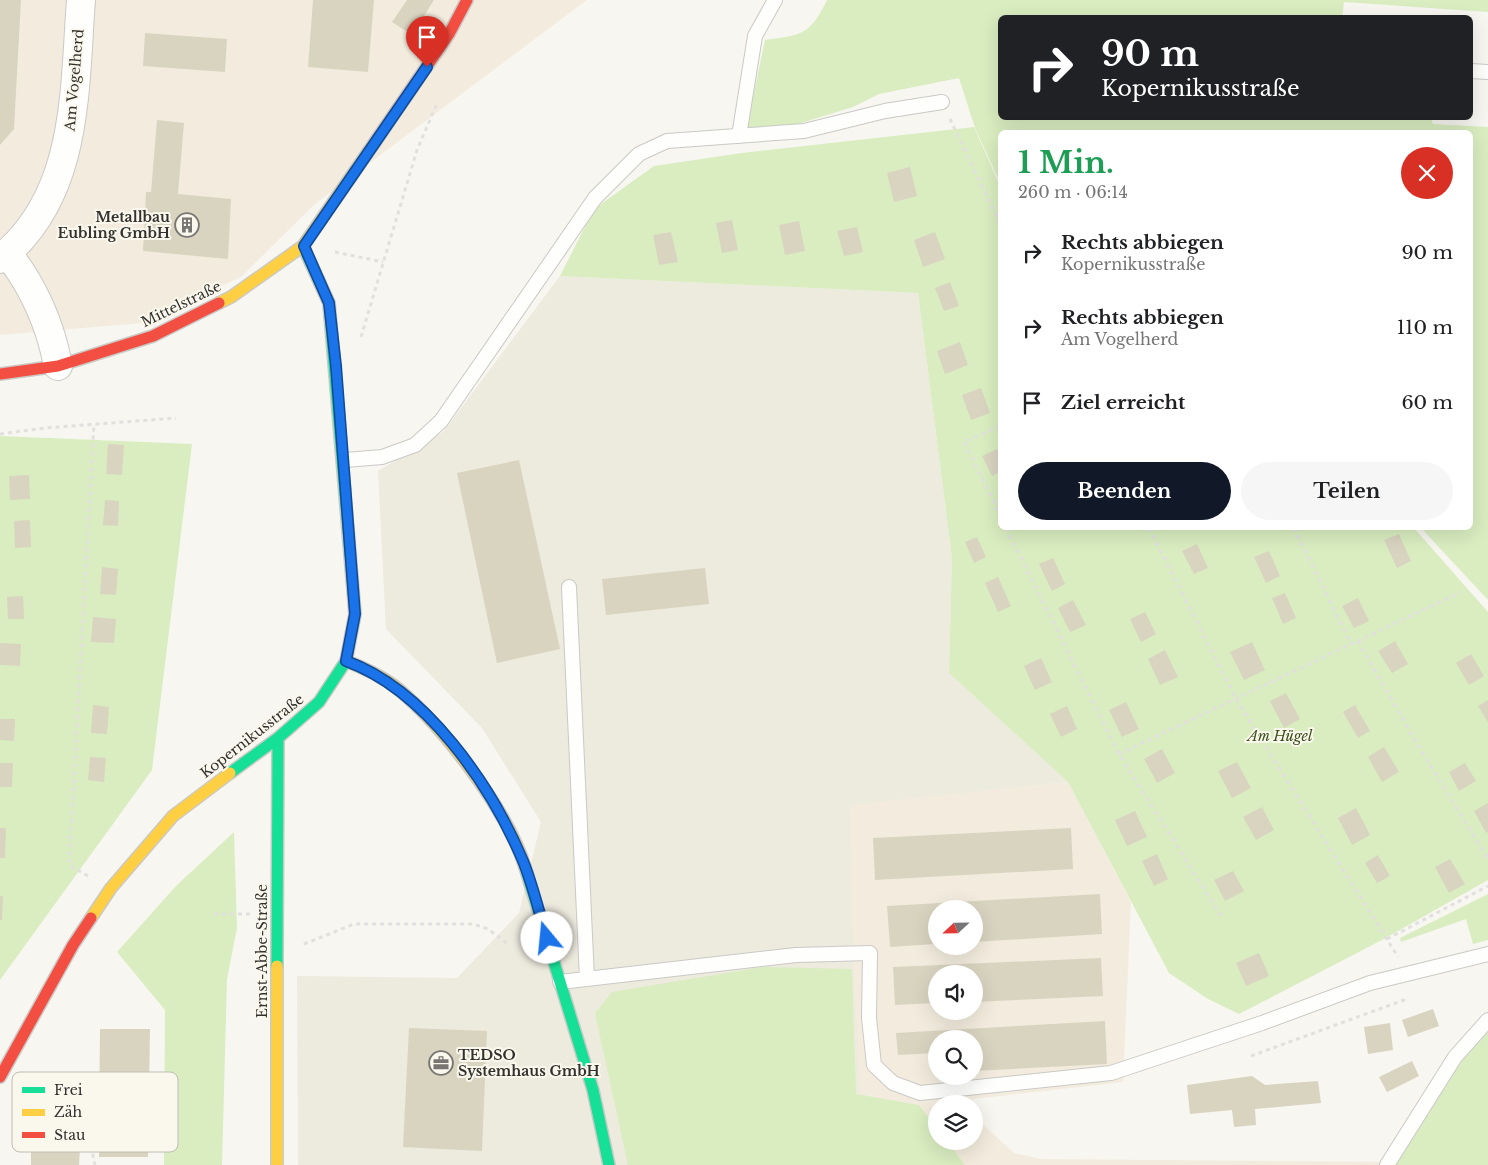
<!DOCTYPE html>
<html lang="de">
<head>
<meta charset="utf-8">
<style>
  body { margin:0; font-family:"Libre Baskerville",serif; background:#f6f6f6; color:#202124; height:100vh; display:flex; flex-direction:column; font-size:19px; white-space:nowrap }
  * { box-sizing:border-box; margin:0 }
  p { font-size:16px; color:#757577 }
  .icon { flex:none; width:28px; height:28px; fill:none; stroke:currentColor; stroke-width:2; stroke-linecap:round; stroke-linejoin:round }
  .map { position:relative; flex:1; overflow:hidden }
  .panel { position:absolute; left:998px; top:130px; width:475px; height:400px; display:flex; flex-direction:column; background:#fff; border-radius:8px; box-shadow:0 5px 20px #0002 }
  .panel>* { flex:none }
  .banner { position:absolute; left:998px; top:15px; width:475px; height:105px; border-radius:8px; box-shadow:0 5px 20px #0002; background:#202124; color:#fff; overflow:hidden }
  .needle { width:32px; rotate:248deg }
  .tools { position:absolute; left:928px; top:900px; display:grid; gap:10px }
  .tools a { display:grid; place-items:center; width:55px; height:55px; border-radius:50%; background:#fff; box-shadow:0 5px 20px #0002; font-size:25px }
  .pin { position:absolute; display:grid; place-items:center; width:42px; height:42px; color:#fff; margin:-51px -21px; border-radius:50% 50% 50% 0; rotate:-45deg; box-shadow:0 0 5px #0007 }
  .pin .icon { rotate:45deg }
  .me { position:absolute; width:55px; margin:-28px; rotate:343deg; stroke-linejoin:round; filter:drop-shadow(0 0 4px #0008) }
  .turn { display:flex; align-items:center; gap:18px; height:105px; padding:0 20px; font-size:22px }
  .turn .icon { width:65px; height:65px; stroke-width:2.5 }
  .turn b { display:block; font-size:35px; line-height:42px }
  .round { display:grid; place-items:center; flex:none; width:52px; height:52px; border-radius:26px; background:#f6f6f6 }
  .headline { display:flex; align-items:center; justify-content:space-between; height:85px; padding:0 20px }
  h1 { font-size:30px; font-weight:800; line-height:38px; color:#1e9e55 }
  .cta { display:flex; gap:10px; margin-top:auto; padding:10px 20px }
  .cta a { flex:1; height:58px; border-radius:30px; background:#111827; color:#fff; font-size:20px; font-weight:800; line-height:58px; text-align:center }
  .cta a+a { background:#f6f6f6; color:#202124 }
  ul { padding:0; list-style:none }
  li { display:flex; align-items:center; gap:15px; height:75px; padding:0 20px }
  li div { flex:1 }
  li b { display:block; font-size:19px }
  li em { font-style:normal }
  .map>svg:first-child { display:block }
  .built { fill:#edeade }
  .industrial { fill:#f3ecde; fill-rule:evenodd }
  .green { fill:#d9edc0 }
  .building { fill:#d9d4c0 }
  .lines { fill:none; stroke-linecap:round; stroke-linejoin:round }
  .lane-casing { stroke:#cac9c5; stroke-width:16 }
  .street-casing { stroke:#cac9c5; stroke-width:30 }
  .fast-casing { stroke:#cac9c5; stroke-width:14 }
  .slow-casing { stroke:#cac9c5; stroke-width:14 }
  .jam-casing { stroke:#cac9c5; stroke-width:14 }
  .path { stroke:#e1e0de; stroke-width:3; stroke-dasharray:4 4; stroke-linecap:butt }
  .lane { stroke:#fefefd; stroke-width:14 }
  .street { stroke:#fefefd; stroke-width:28 }
  .fast { stroke:#16e098; stroke-width:11 }
  .slow { stroke:#ffcf43; stroke-width:11 }
  .jam { stroke:#f24e42; stroke-width:11 }
  .route-casing { stroke:#114b97; stroke-width:12 }
  .route { stroke:#1a73e8; stroke-width:9 }
  .labels { text-anchor:middle; dominant-baseline:central; stroke-width:4; stroke-linejoin:round; paint-order:stroke }
  .street-label { font-size:14px; fill:#33312e; stroke:#faf7ed }
  .poi-label { font-size:14px; font-weight:bold; fill:#33312e; stroke:#faf7ed; text-anchor:end }
  .park-label { font-size:14px; font-style:italic; fill:#385018; stroke:#faf7ed }
  .key { fill:#faf7ed; stroke:#bebcb4; stroke-width:1 }
  .key-label { font-size:14px; fill:#33312e }
</style>
</head>
<body>
<div class="map">
<svg width="1488" height="1165" viewBox="0 0 1488 1165">
  <rect width="100%" height="100%" fill="#f7f6f0"/>
  <path class="built" d="M560 276 918 293 952 558 949 673 1068 782 850 806 910 1108 936 1141 964 1165H298L297 976 457 978 519 913 541 822 482 728 386 629 378 471 443 432Z"/>
  <path class="industrial" d="M0 0H587L315 204 241 277 142 323 0 335Z
    M1068 782 1131 902 1123 1082 973 1099V1104H936V1136L910 1108 861 1094 854 984 850 805ZM936 909H974V946H936ZM936 974H974V1011H936ZM936 1039H974V1076H936Z
    M974 1116 1014 1153 1041 1159 1397 1162 1395 1165H964L941 1141H974Z"/>
  <path class="green" d="M827 0H1488V12L1344 2 1342 18H1000V118H1431L1433 124 1488 127V600L1421 528H1470V132H1000V183L975 128 959 78 879 94 853 107 772 132 746 131 765 40C802 35 810 35 827 0Z
    M974 127 1000 186V528H1414L1488 612V880L1382 940 1239 1014 1208 999 1169 973 1068 782 949 673 952 558 918 293 560 276 594 209 654 166 742 153Z
    M0 436 192 444 152 770 0 980Z
    M234 832 237 928 227 979 222 1165H164L165 1010 117 952 176 886Z
    M1488 894V940L1473 944 1466 919 1401 942 1400 938Z
    M763 967 852 969 856 1094 919 1105 936 1127V1141H947L965 1165H628L595 1013 612 992Z
    M1488 1026V1165H1395L1458 1056Z"/>
  <path class="building" d="M0 0H21L14 129 0 145Z
    M313 0H374L368 72 308 67Z
    M407 0H434L412 35 392 22Z
    M145 33 227 39 225 72 143 66Z
    M157 120 184 123 178 194 231 199 228 259 143 251 146 192H151Z
    M910 167 917 196 894 202 887 173Z
    M732 220 738 250 722 253 716 223Z
    M799 221 805 251 785 255 779 225Z
    M857 227 863 252 844 256 837 231Z
    M671 232 678 262 659 265 653 235Z
    M935 232 945 259 923 267 914 240Z
    M950 282 959 306 944 311 935 288Z
    M960 342 968 365 945 374 937 351Z
    M981 388 990 413 971 420 962 395Z
    M108 444 124 445 122 475 106 474Z
    M997 449 1000 455V472L992 476 982 456Z
    M519 460 560 649 497 663 457 473Z
    M29 475 30 499 10 500 9 476Z
    M105 500 119 501 118 526 103 525Z
    M30 520 31 547 15 548 14 521Z
    M1399 534 1411 561 1397 568 1384 540Z
    M977 537 986 557 974 563 965 542Z
    M1197 544 1208 568 1194 574 1182 551Z
    M1269 551 1280 576 1266 583 1254 557Z
    M1053 558 1065 584 1052 591 1039 564Z
    M102 567 118 569 116 595 100 594Z
    M705 568 709 604 606 615 602 579Z
    M998 577 1011 606 998 612 985 583Z
    M1285 593 1296 618 1283 624 1272 598Z
    M23 596 24 619H8L7 597Z
    M1358 598 1369 621 1354 628 1342 606Z
    M1073 600 1086 625 1070 632 1058 608Z
    M1145 612 1156 634 1141 642 1130 619Z
    M93 617 116 619 114 643 91 642Z
    M1395 641 1408 664 1392 673 1378 651Z
    M1252 642 1265 670 1244 680 1230 652Z
    M0 643 21 644 20 666 0 665Z
    M1165 650 1178 677 1160 685 1148 659Z
    M1471 654 1484 676 1469 685 1456 663Z
    M1041 658 1052 682 1035 690 1024 666Z
    M1286 693 1300 719 1284 728 1270 701Z
    M1488 700V722L1478 706Z
    M1126 702 1139 729 1122 737 1109 710Z
    M93 705 109 707 107 734 91 733Z
    M1355 705 1370 731 1358 738 1343 712Z
    M1067 706 1077 729 1061 737 1050 714Z
    M0 719H15L14 741 0 740Z
    M1384 747 1399 772 1382 782 1368 757Z
    M1162 749 1175 773 1157 783 1144 759Z
    M90 757 106 758 104 782 88 780Z
    M1237 762 1251 788 1232 798 1218 771Z
    M0 763H13L12 787H0Z
    M1465 763 1476 781 1459 791 1449 772Z
    M1488 803V832L1486 833 1474 811Z
    M1262 807 1274 830 1256 840 1243 817Z
    M1356 808 1370 835 1352 845 1338 818Z
    M1135 811 1147 837 1127 846 1115 820Z
    M0 828H6L5 858H0Z
    M1071 828 1073 869 875 880 873 838Z
    M1157 854 1168 879 1154 886 1142 861Z
    M1378 855 1390 876 1377 883 1365 863Z
    M1450 859 1465 884 1449 893 1435 867Z
    M1233 871 1244 891 1225 901 1214 880Z
    M1100 894 1102 934 974 942V909H936V944L890 947 887 906Z
    M0 896H3L2 920H0Z
    M1259 953 1269 976 1246 986 1236 963Z
    M1101 958 1103 996 974 1002V974H936V1003L895 1005 893 967Z
    M1433 1009 1439 1026 1408 1037 1402 1020Z
    M1105 1021 1107 1064 974 1071V1039H936V1053L898 1055 896 1033Z
    M1390 1023 1393 1050 1368 1054 1364 1027Z
    M409 1028 487 1031 482 1151 403 1147Z
    M100 1029H150L148 1157H99V1147H80L79 1165H31V1129H80V1132L99 1133Z
    M1412 1061 1419 1076 1387 1092 1379 1077Z
    M1252 1076 1265 1085 1318 1081 1321 1103 1255 1109 1256 1125 1234 1127 1232 1110 1190 1114 1187 1085Z"/>
  <g class="lines">
    <g class="lane-casing">
      <path id="lane" d="M1470 71 1488 72
        M739 136 755 36 775 0
        M345 460 382 457 415 445 441 421 595 198 639 154 667 141 804 131 885 111 942 102
        M569 587 587 979
        M560 982 796 955 870 953 869 1018 874 1065 893 1083 920 1093 1111 1073 1262 1023 1370 983 1488 954
        M1387 1165 1455 1057 1488 1020"/>
    </g>
    <g class="street-casing">
      <path id="street" d="M7 253C33 285 51 326 58 366
        M0 259C79 196 74 91 81 0"/>
    </g>
    <g class="fast-casing">
      <path id="fast" d="M230 773 278 738 319 702 346 661 355 614 329 303 303 246
        M525 867 593 1090 609 1165
        M277 966 278 738"/>
    </g>
    <g class="slow-casing">
      <path id="slow" d="M219 303 231 297 303 246 375 142
        M346 661C364 668 382 676 397 688 442 725 508 811 525 867
        M91 918 111 888 173 816 230 773
        M277 1165V966"/>
    </g>
    <g class="jam-casing">
      <path id="jam" d="M375 142 449 34 467 0
        M0 374 58 366 153 336 219 303
        M0 1077 73 945 91 918"/>
    </g>
    <path class="path" d="M950 119 1000 224
      M335 252 383 262
      M361 337 417 150 438 101
      M1000 426 964 442 1000 515
      M0 434 45 428 176 418
      M1006 528 1119 754 1222 917
      M1149 528 1236 699 1398 957
      M1294 528 1351 644
      M1358 641 1416 742 1488 859
      M1119 754 1461 592
      M88 876 69 865 94 424
      M214 914H252
      M1387 939 1488 886
      M304 944 354 924H473L488 929 509 945
      M1251 1056 1404 1000 1405 995
      M90 1119 91 1132
      M91 1146 95 1165"/>
    <use href="#lane" class="lane"/>
    <use href="#street" class="street"/>
    <use href="#fast" class="fast"/>
    <use href="#slow" class="slow"/>
    <use href="#jam" class="jam"/>
  </g>
  <g class="lines">
    <g class="route-casing">
      <path id="route" d="M427 67 304 246 329 303 336 366 355 614 346 661C426 690 491 785 523 861 533 885 539 913 547 938"/>
    </g>
    <use href="#route" class="route"/>
  </g>
  <defs>
    <g id="building-ring" transform="scale(1.25)"><circle r="9.5" fill="#faf7ed" stroke="#787672" stroke-width="1.5"/><path d="M-4-6H4V6H1V3H-1V6H-4ZM-2.5-4.3h1.7v1.8h-1.7ZM.8-4.3h1.7v1.8H.8ZM-2.5-1h1.7V.8h-1.7ZM.8-1h1.7V.8H.8Z" fill="#787672"/></g>
    <g id="office-ring" transform="scale(1.25)"><circle r="9.5" fill="#faf7ed" stroke="#787672" stroke-width="1.5"/><path d="M-6-3h4V-5.5h4V-3h4V5H-6ZM-1-4.5V-3h2v-1.5ZM-6 0V1H6V0Z" fill="#787672"/></g>
  </defs>
  <g fill-rule="evenodd">
    <use href="#building-ring" x="187" y="225"/>
    <use href="#office-ring" x="441" y="1063"/>
  </g>
  <g class="labels">
    <g class="street-label">
      <text transform="translate(74 80) rotate(-85)">Am Vogelherd</text>
      <text transform="translate(181 304) rotate(-26)">Mittelstraße</text>
      <text transform="translate(252 736) rotate(-38)">Kopernikusstraße</text>
      <text transform="translate(262 951) rotate(-90)">Ernst-Abbe-Straße</text>
    </g>
    <g class="poi-label">
      <text x="170" y="217">Metallbau<tspan x="170" dy="16">Eubling GmbH</tspan></text>
      <text x="458" y="1055" text-anchor="start">TEDSO<tspan x="458" dy="16">Systemhaus GmbH</tspan></text>
    </g>
    <g class="park-label">
      <text x="1280" y="736">Am Hügel</text>
    </g>
  </g>
  <rect x="12" y="1072" width="166" height="80" rx="8" class="key"/>
  <rect x="22" y="1087" width="23" height="6" fill="#16e098"/>
  <rect x="22" y="1109" width="23" height="7" fill="#ffcf43"/>
  <rect x="22" y="1132" width="23" height="6" fill="#f24e42"/>
  <g class="key-label">
    <text x="54" y="1095">Frei</text>
    <text x="54" y="1117">Zäh</text>
    <text x="54" y="1140">Stau</text>
  </g>
</svg>
<div class="tools">
<a><svg class="needle" viewBox="-14 -14 28 28"><path d="M0-13l5 13h-10z" fill="#e53935"/><path d="M0 13l5-13h-10z" fill="#757577"/></svg></a>
<a><svg class="icon" aria-label="sound" viewBox="0 0 24 24"><path d="M4 9h4l5-4v14l-5-4H4zM17 9q2 3 0 6"/></svg></a>
<a><svg class="icon" aria-label="search" viewBox="0 0 24 24"><circle cx="10" cy="10" r="6"/><path d="M15 15l6 6"/></svg></a>
<a><svg class="icon" aria-label="layers" viewBox="0 0 24 24"><path d="M12 4l9 5-9 5-9-5zM3 14l9 5 9-5"/></svg></a>
</div>
<div class="pin" style="left:427px;top:67px;background:#d93025"><svg class="icon" aria-label="arrive" viewBox="0 0 24 24"><path d="M6 21V4h12l-3 4 3 4H6"/></svg></div>
<svg class="me" style="left:547px;top:938px" viewBox="-20 -20 40 40"><circle r="19" fill="#fff"/><path d="M0-13L10 11 0 6-10 11z" fill="#1a73e8"/></svg>
<div class="banner">
<div class="turn"><svg class="icon" aria-label="right" viewBox="0 0 24 24"><path d="M7 20v-9h11M14 6l5 5-5 5"/></svg><div><b>90 m</b>Kopernikusstraße</div></div>
</div>
<section class="panel">
<div class="headline"><div><h1>1 Min.</h1><p>260 m · 06:14</p></div><a class="round" style="background:#d93025;color:#fff"><svg class="icon" aria-label="close" viewBox="0 0 24 24"><path d="M6 6l12 12M18 6L6 18"/></svg></a></div>
<ul>
<li><svg class="icon" aria-label="right" viewBox="0 0 24 24"><path d="M7 20v-9h11M14 6l5 5-5 5"/></svg><div><b>Rechts abbiegen</b><p>Kopernikusstraße</p></div><em>90 m</em></li>
<li><svg class="icon" aria-label="right" viewBox="0 0 24 24"><path d="M7 20v-9h11M14 6l5 5-5 5"/></svg><div><b>Rechts abbiegen</b><p>Am Vogelherd</p></div><em>110 m</em></li>
<li><svg class="icon" aria-label="arrive" viewBox="0 0 24 24"><path d="M6 21V4h12l-3 4 3 4H6"/></svg><div><b>Ziel erreicht</b></div><em>60 m</em></li>
</ul>
<div class="cta"><a>Beenden</a><a>Teilen</a></div>
</section>
</div>
</body>
</html>
